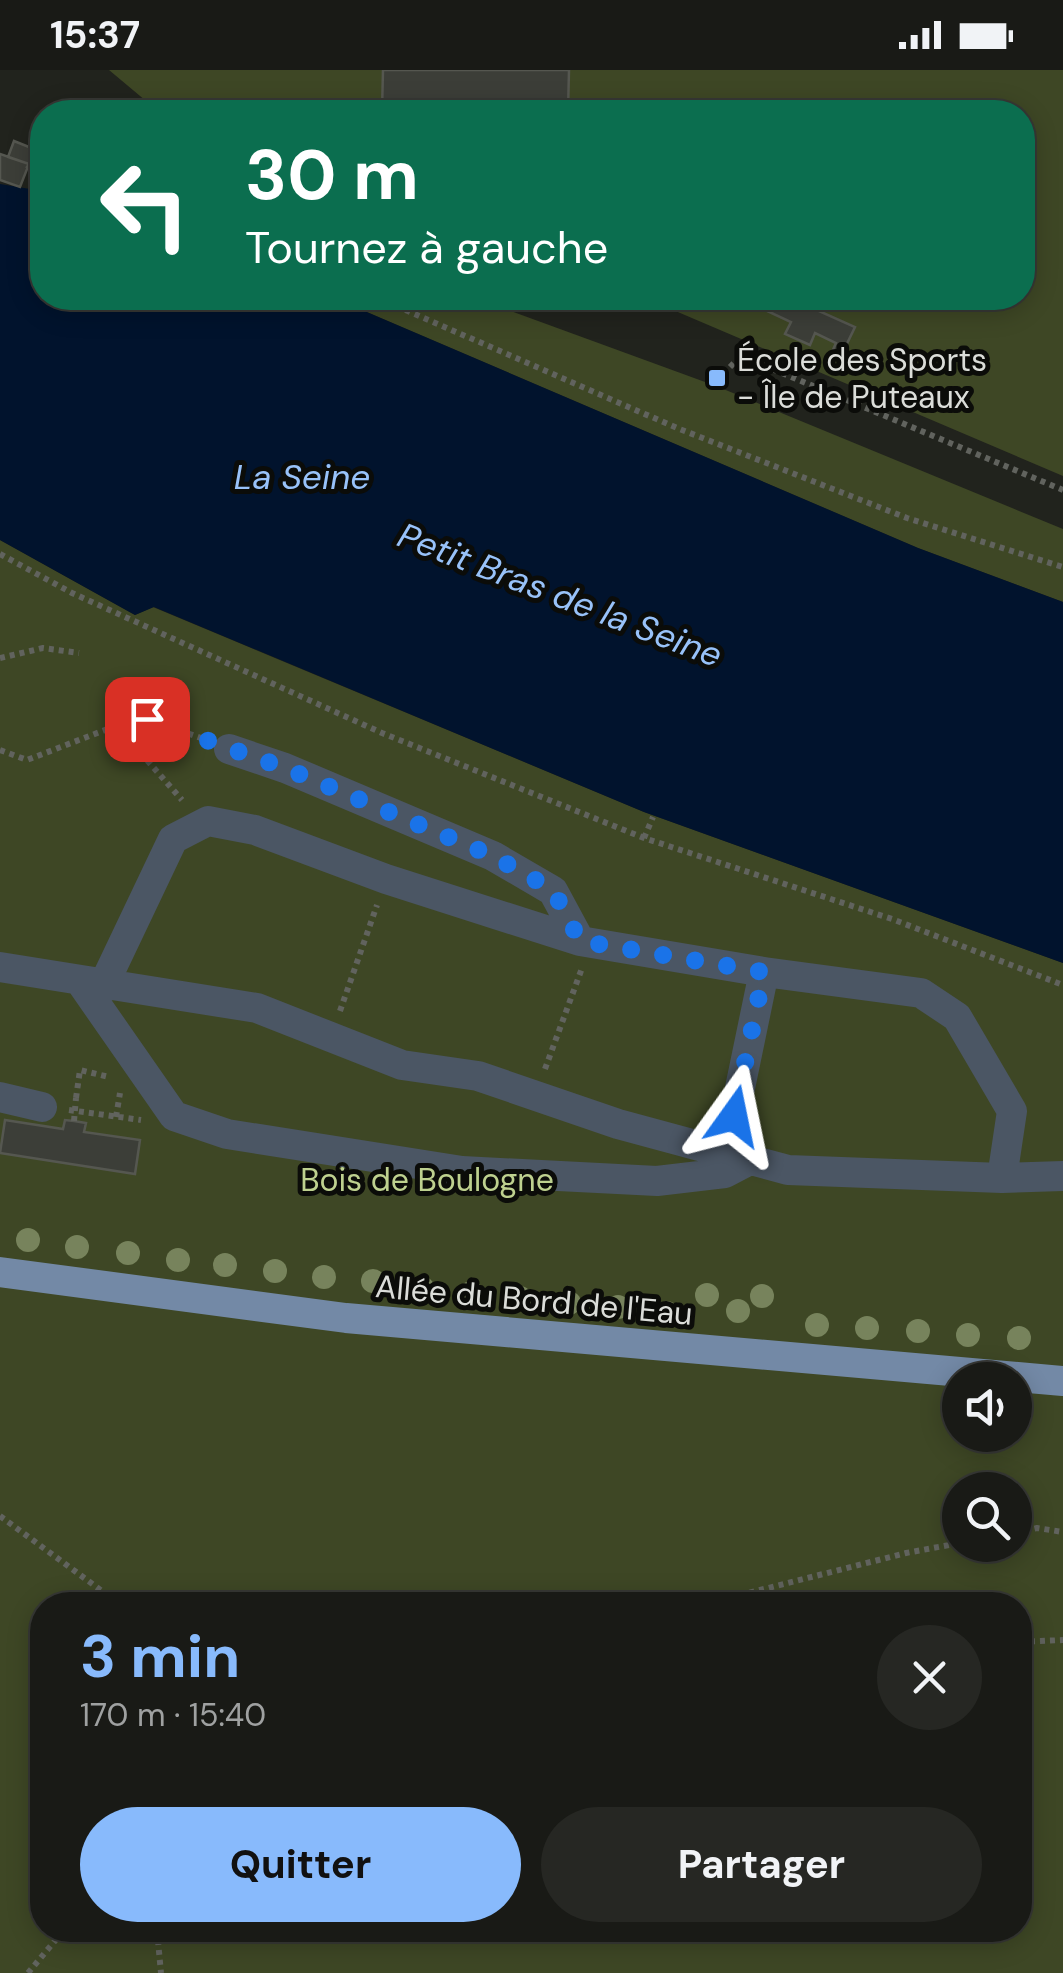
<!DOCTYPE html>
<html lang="fr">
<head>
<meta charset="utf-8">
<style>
  body { margin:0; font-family:"DM Sans",sans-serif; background:#262723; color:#f1f3f6; height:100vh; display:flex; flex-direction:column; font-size:38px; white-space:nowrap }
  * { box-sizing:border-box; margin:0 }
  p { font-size:32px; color:#9fa1a1 }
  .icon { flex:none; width:55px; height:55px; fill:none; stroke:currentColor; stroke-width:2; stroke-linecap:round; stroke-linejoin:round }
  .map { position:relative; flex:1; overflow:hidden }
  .side { position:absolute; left:30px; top:1522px; width:1002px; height:350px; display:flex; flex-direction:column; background:#191a16; border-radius:40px; box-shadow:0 5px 25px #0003,0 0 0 2px #373835 }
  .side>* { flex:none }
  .top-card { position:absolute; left:30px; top:30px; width:1005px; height:210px; border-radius:40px; box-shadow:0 5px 25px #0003,0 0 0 2px #373835; background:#0b6e4f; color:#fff; overflow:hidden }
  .buttons { position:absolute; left:942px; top:1292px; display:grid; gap:20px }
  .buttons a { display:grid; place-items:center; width:90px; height:90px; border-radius:50%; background:#191a16; box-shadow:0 5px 25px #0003,0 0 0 2px #373835; font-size:50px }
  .pin { position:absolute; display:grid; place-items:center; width:85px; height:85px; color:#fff; margin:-42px; border-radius:20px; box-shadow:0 5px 15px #0006 }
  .me { position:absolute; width:110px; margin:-55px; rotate:12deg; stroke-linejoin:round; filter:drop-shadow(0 0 8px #0008) }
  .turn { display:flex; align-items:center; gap:35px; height:210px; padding:0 50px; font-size:45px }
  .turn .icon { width:130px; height:130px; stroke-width:2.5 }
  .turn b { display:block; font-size:70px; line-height:85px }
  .round { display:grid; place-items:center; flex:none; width:105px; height:105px; border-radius:52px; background:#262723 }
  .overview { display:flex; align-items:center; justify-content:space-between; height:170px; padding:0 50px }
  h1 { font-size:60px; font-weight:700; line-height:75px; color:#88bafc }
  .cta { display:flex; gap:20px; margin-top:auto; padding:20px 50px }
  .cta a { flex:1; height:115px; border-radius:60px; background:#88bafc; color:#111; font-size:40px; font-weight:700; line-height:115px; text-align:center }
  .cta a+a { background:#262723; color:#f1f3f6 }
  .status { display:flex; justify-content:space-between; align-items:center; height:70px; padding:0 50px; background:#191a16; direction:ltr }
  .status svg { height:28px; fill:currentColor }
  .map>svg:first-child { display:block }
  .green { fill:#3e4725; fill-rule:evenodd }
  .water { fill:#01132d }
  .building { fill:#3c3e38; stroke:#555750; stroke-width:2.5 }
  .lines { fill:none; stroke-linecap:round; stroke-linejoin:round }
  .path { stroke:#61635e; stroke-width:6; stroke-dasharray:5 5; stroke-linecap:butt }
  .minor { stroke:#4b5664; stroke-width:30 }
  .major { stroke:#7389a6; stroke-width:30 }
  .path-bridge { stroke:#61635e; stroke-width:6; stroke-dasharray:5 5; stroke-linecap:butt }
  .tree { fill:#77835c }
  .route { stroke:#1a73e8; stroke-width:18; stroke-dasharray:0 32.4 }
  .poi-dot { fill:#88bafc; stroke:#0b0c09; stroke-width:4 }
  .labels { text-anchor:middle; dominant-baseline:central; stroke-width:10; stroke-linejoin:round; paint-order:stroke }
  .poi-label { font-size:32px; fill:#dbddd9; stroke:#0b0c09; text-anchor:start }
  .park-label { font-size:32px; fill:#bed18f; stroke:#0b0c09 }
  .street-label { font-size:32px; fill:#dbddd9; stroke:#0b0c09 }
  .water-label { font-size:35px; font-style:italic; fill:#98c2f9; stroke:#0b0c09 }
</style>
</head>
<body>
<div class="status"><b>15:37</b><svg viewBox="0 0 49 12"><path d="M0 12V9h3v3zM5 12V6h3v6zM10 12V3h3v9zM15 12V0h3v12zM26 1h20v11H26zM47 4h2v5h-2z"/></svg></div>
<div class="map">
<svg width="1063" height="1903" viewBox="0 0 1063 1903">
  <rect width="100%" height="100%" fill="#21231d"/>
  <path class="green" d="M109 0H1063V406L645 228H1022V42H177L152 36Z
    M334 228H475L716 316 1063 459V532L918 478Z
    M0 470 135 545 153 537 644 742 1063 893V1903H0ZM960 1310H1015V1365H960ZM960 1420H1015V1475H960ZM42 1535H1020V1860H42Z"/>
  <path class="water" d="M0 114 42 121V228H334L918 478 1063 532V893L644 742 154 537 135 545 0 470Z"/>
  <path class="building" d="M383 0H569L568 42H382Z
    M14 71 39 81 32 99 27 97 29 94 8 87Z
    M0 84 29 94 20 117 0 110Z
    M768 228H790L855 257 840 288 831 284 836 273 815 263 810 275 785 264 791 252 763 239Z
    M5 1050 63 1059 65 1050 74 1051 86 1053 84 1062 140 1070 135 1104 0 1083Z"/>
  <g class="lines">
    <path class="path" d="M378 228 677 358 907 448 1063 497
      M730 297 741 286 1063 420
      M0 484 72 523 382 663 644 768 892 849 1063 915
      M0 588 43 578 79 583
      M108 660 139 681 182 730
      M0 680 27 690 131 650 147 649 201 668
      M644 768 653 747
      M340 941 377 835
      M545 999 582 898
      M76 1028 80 1000 109 1007
      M69 1040 141 1050
      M116 1047 120 1023
      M0 1446 121 1535
      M1015 1463 1037 1458 1063 1462
      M701 1535 906 1483 960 1473
      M1020 1572 1063 1570
      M157 1860 161 1903
      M28 1903 64 1860"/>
    <path class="minor" d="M229 679 285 698 493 786 553 821 580 871
      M0 897 257 938 402 995 478 1006 618 1054 788 1100 1002 1108 1063 1106
      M80 911 174 1046 227 1064 462 1101 657 1111 725 1103 748 1091
      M104 914 173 769 208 751 255 760 386 809 580 871 764 902 921 923 957 947 1012 1041 1002 1108
      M0 1027 42 1037
      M718 1083 734 1047 764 902"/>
    <path class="major" d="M0 1202 346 1248 1063 1311"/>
    <path class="path-bridge" d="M74 1051 76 1028"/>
  </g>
  <g class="tree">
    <circle cx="28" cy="1170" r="12"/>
    <circle cx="77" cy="1177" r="12"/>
    <circle cx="128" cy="1183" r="12"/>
    <circle cx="178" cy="1190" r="12"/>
    <circle cx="225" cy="1195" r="12"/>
    <circle cx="275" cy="1201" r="12"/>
    <circle cx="324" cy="1207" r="12"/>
    <circle cx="373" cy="1211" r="12"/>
    <circle cx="422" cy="1218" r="12"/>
    <circle cx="471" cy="1223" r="12"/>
    <circle cx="707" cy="1225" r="12"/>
    <circle cx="762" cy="1226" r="12"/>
    <circle cx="520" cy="1228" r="12"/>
    <circle cx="569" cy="1233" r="12"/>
    <circle cx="618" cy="1237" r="12"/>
    <circle cx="738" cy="1241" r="12"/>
    <circle cx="667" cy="1243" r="12"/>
    <circle cx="817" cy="1255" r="12"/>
    <circle cx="867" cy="1258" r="12"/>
    <circle cx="918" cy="1261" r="12"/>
    <circle cx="968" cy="1265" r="12"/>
    <circle cx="1019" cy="1268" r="12"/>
  </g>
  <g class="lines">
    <path class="route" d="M147 649 285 698 493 786 553 820 580 871 764 902 734 1046"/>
  </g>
  <rect class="poi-dot" x="707" y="298" width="20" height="20" rx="5"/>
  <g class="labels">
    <g class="poi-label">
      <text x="737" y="290">École des Sports<tspan x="737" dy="37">- Île de Puteaux</tspan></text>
    </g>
    <g class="park-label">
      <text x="427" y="1110">Bois de Boulogne</text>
    </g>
    <g class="street-label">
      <text transform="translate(534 1230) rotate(5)">Allée du Bord de l'Eau</text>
    </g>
    <g class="water-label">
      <text x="302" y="407">La Seine</text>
      <text transform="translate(560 525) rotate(21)">Petit Bras de la Seine</text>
    </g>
  </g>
</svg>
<div class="buttons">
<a><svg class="icon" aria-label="sound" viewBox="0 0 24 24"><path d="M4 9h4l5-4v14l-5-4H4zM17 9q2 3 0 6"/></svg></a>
<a><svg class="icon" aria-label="search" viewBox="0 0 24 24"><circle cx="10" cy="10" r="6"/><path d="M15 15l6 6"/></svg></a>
</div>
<div class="pin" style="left:147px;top:649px;background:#d93025"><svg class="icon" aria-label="arrive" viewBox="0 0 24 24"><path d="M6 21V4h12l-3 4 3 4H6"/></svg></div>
<svg class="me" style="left:734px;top:1046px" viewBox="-20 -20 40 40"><path d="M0-17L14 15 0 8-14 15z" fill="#1a73e8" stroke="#fff" stroke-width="4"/></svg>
<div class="top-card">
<div class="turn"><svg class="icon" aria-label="left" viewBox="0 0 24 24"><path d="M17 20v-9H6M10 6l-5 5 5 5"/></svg><div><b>30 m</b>Tournez à gauche</div></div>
</div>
<section class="side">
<div class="overview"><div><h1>3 min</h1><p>170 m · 15:40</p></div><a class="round"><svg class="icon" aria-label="close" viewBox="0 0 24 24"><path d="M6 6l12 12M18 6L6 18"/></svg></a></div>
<div class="cta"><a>Quitter</a><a>Partager</a></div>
</section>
</div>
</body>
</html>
